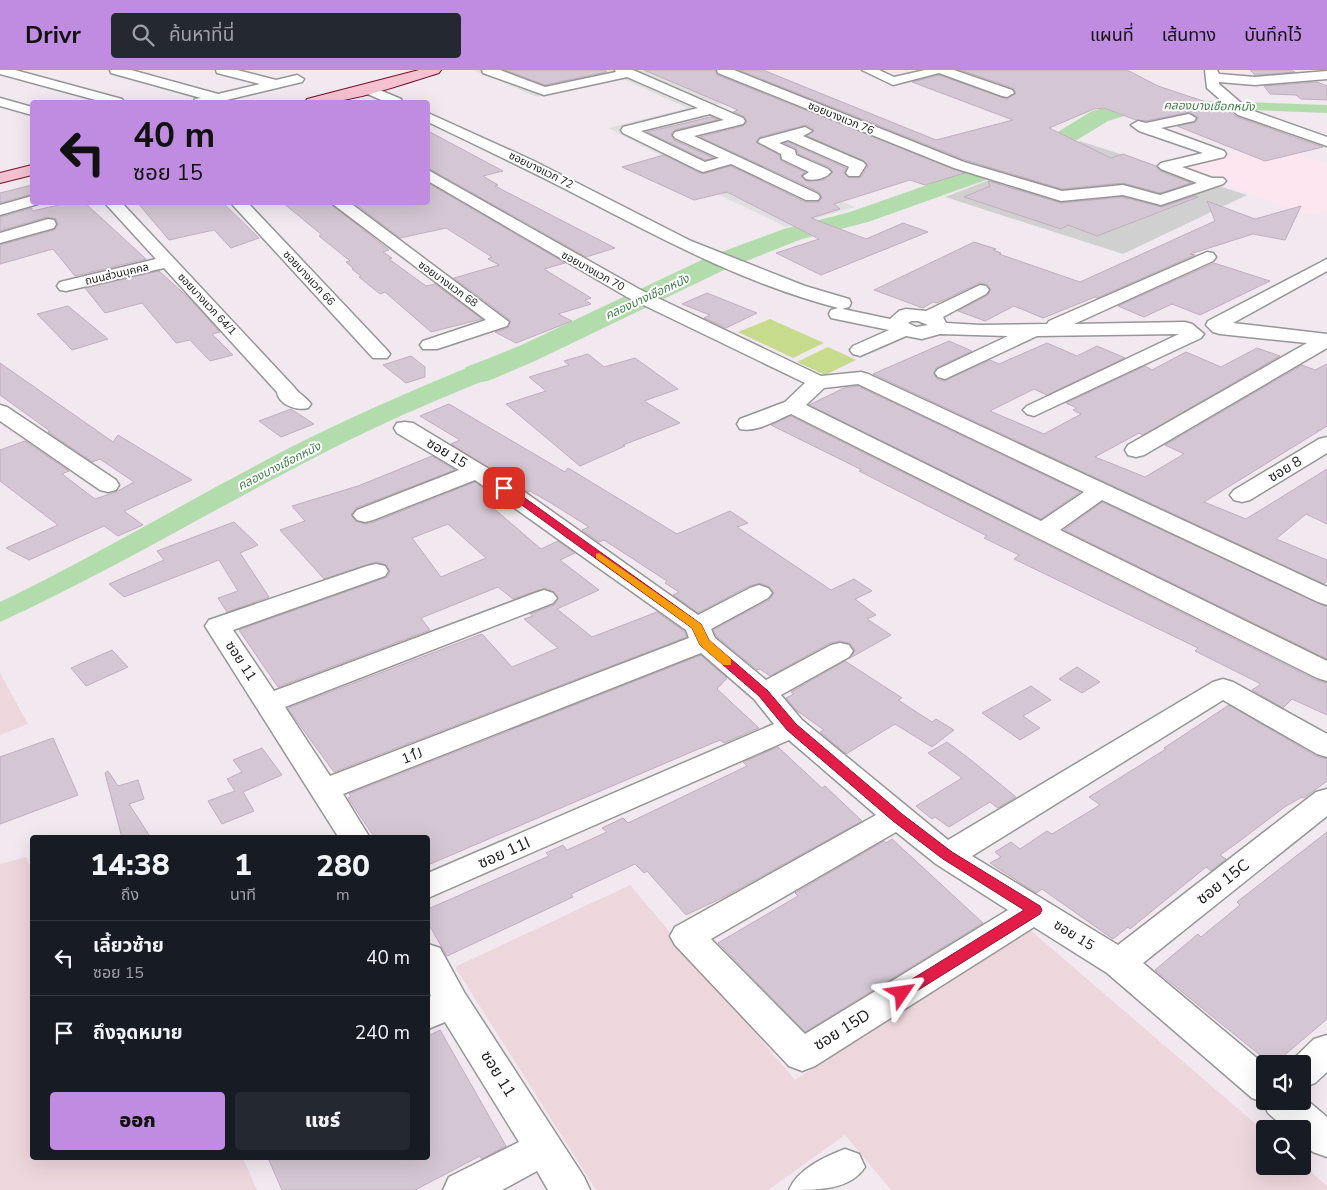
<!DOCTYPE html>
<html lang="th">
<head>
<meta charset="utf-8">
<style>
  body { margin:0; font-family:"Nunito Sans","Noto Sans Thai",sans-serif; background:#242831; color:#f1f3f6; height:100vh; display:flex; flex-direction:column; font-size:19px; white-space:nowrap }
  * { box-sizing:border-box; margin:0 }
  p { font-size:16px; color:#9ea1a6 }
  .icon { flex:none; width:28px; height:28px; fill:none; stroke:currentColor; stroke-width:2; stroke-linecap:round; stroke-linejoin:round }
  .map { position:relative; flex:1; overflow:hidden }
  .drawer { position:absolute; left:30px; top:765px; width:400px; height:325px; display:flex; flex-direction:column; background:#171b24; border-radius:5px; box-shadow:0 5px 20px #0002 }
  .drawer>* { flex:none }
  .top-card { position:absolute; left:30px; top:30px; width:400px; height:105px; border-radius:5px; box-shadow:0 5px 20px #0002; background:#c08ce1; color:#111; overflow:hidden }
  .controls { position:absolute; left:1256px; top:985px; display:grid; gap:10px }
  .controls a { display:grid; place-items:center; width:55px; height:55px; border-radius:5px; background:#171b24; box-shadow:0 5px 20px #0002; font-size:25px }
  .pin { position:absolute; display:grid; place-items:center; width:42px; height:42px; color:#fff; margin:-21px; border-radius:10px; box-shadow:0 2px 8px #0006 }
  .me { position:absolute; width:55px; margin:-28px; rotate:58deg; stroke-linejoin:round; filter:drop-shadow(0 0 4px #0008) }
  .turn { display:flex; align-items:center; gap:18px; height:105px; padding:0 20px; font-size:22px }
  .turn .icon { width:65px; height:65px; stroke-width:2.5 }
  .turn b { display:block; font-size:35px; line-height:42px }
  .eta { display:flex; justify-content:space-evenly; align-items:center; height:85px; text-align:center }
  .eta b { font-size:30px; font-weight:800; line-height:35px }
  .cta { display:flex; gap:10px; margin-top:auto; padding:10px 20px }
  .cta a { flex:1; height:58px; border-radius:5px; background:#c08ce1; color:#111; font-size:20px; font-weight:800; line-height:58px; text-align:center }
  .cta a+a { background:#242831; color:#f1f3f6 }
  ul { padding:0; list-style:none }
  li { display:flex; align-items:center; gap:15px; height:75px; padding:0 20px; border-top:1px solid #363941 }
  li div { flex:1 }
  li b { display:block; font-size:19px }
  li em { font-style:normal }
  header { display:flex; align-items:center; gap:30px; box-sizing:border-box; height:70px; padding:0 25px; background:#c08ce1; color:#111 }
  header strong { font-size:24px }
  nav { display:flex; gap:28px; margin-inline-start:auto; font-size:18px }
  .search { width:350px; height:45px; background:#242831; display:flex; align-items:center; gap:12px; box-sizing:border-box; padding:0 18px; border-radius:5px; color:#9ea1a6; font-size:19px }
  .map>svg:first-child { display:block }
  .residential { fill:#e0dfe0 }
  .education { fill:#fde6ef }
  .religious { fill:#d0d0d0 }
  .farmland { fill:#eed6dd }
  .pitch { fill:#c7db8d }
  .water { fill:#b3dcad }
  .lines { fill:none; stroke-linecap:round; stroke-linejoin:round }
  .canal { fill:#b3dcad; fill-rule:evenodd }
  .river { fill:#b3dcad; fill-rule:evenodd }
  .building { fill:#d4c7d3; stroke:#c2acc1; fill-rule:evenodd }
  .minor-casing { stroke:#969696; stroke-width:3 }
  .secondary-casing { stroke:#760c27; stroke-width:2 }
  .minor { fill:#fff; fill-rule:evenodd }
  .secondary { fill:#f6c2d2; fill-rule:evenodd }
  .route { fill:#e11d48; stroke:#92132f }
  .slow { fill:#f59e0b }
  .labels { text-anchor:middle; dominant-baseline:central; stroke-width:4; stroke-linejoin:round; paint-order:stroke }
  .far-street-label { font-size:11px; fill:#222; stroke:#fff }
  .far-water-label { font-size:12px; font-style:italic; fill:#3f7e48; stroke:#fff }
  .street-label { font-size:14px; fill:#222; stroke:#fff }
  .near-street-label { font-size:16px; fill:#222; stroke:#fff }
</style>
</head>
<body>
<header>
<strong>Drivr</strong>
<div class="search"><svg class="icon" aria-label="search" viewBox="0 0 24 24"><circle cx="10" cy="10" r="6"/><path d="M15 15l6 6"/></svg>ค้นหาที่นี่</div>
<nav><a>แผนที่</a><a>เส้นทาง</a><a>บันทึกไว้</a></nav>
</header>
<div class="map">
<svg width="1327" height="1120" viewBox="0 0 1327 1120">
  <rect width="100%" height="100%" fill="#f1e9ef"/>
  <path class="residential" d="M473 0H674L741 28 716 35 754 52 692 68 855 137 786 157 672 102 685 98 608 58 687 38 623 9 537 27Z"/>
  <path class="education" d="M1271 74 1327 94V140L1309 145 1178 97Z"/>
  <path class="religious" d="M1080 71 1247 125 1123 184 945 127 1066 80Z"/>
  <path class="farmland" d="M0 603 28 654 0 665Z
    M26 787 32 800V1088H243L257 1120H0V794Z
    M630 815 795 1010 1029 859 1265 1062V1096L1303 1095 1327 1116V1120H891L845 1065 768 1120H596L455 897Z"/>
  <path class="pitch" d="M770 249 824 273 793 288 738 262Z
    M828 277 856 290 825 305 797 292Z"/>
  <path class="water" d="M519 276 534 290C491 308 447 325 405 344 266 406 138 489 0 552V532C113 478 219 411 332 357 393 328 457 302 519 276Z"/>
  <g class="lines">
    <path class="canal" d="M1182 30 1327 35V43L1178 37 1176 34 1178 31Z"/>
    <path class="river" d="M1165 27 1172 29 1175 33 1172 37 1134 43 1108 51 1059 81 997 106 868 152 802 169 726 199 535 291 488 311 477 313 466 311 462 304 466 297 513 279 708 187 784 159 850 142 981 96 1043 71 1092 41 1132 31Z"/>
  </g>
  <path class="building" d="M505 0H606V2L545 15Z
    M644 0H715L717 5 965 103 925 115 910 110 834 134 840 139 811 148 866 169 903 153 928 162 821 205 776 183 819 169 727 122 694 130 622 97 664 85 702 104 731 96 805 132H818L822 128 819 122 700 67 743 56 747 52 745 47 733 42 738 40ZM806 55 814 60 807 66 864 91 868 96 861 107H848L844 103 846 98 788 72 784 73 796 78 798 84 829 97 833 102 823 110 806 111 801 106 805 102 781 91 779 85 756 72 760 67Z
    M739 0H763L936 70 1013 50 912 12 939 5 1007 29 1016 23 1013 18 960 0H1127L1158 16 1224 38 1237 47 1323 77 1265 91 1177 56 1196 52 1198 48 1190 42 1146 51 1136 50 1104 38 1094 39 1049 58 1111 88 1123 84 1156 96 1160 101 1191 113 1160 123 1123 113 1062 119 965 90Z
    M1250 0H1291L1295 2 1255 5Z
    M1317 12 1327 16V30L1301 29 1296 25 1270 24 1264 16Z
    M711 47 718 50 675 60 671 64 674 70 714 88 705 90 647 62Z
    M428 61 503 101 483 106 498 115 495 116 615 178 586 187 428 98Z
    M988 111 1061 133 1123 127 1162 137 1194 126 1198 127 1097 166 1068 155 1061 159 964 127 990 116Z
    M428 113 565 193 544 199 591 228 585 230 591 234 558 244 572 251 516 273 495 262 508 258 510 250 454 208 499 195 488 189 492 187 446 158 400 168 353 132H428Z
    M32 115V124L0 133V123Z
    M1207 131 1255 149 1301 136 1285 170 1253 164 1190 184 1195 185 1097 228 1095 227 1043 248 1014 236 985 251 958 241 988 225 990 219 986 214 980 213 937 233 933 232 923 238 874 220 974 172 996 179 993 180 1001 183 999 184 1080 212 1215 151Z
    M72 132H84L146 189 75 206 53 179 0 194V175L54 160 58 155 56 149 47 147 0 161V147L32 138V141Z
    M137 132H222L259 168 231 178 214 160 169 170Z
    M282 132H328L389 180 383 182 392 188 389 189 426 216 435 214 482 249 431 262 385 222 380 224 359 207 361 206 352 199H354L346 192 350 191 319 166 322 165Z
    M1214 193 1270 211 1200 245 1172 234 1144 247 1118 236Z
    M159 201 192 231 220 262 212 264 233 285 210 291 190 270 176 273 142 233 105 243 85 218Z
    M707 223 757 243 726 258 704 248 710 245 682 234Z
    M68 236 108 269 72 280 37 244Z
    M949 271 972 281 936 298 934 304 937 309 944 311 990 290 999 294 1047 273 1077 286 1097 276 1125 288 1047 325 1034 319 990 341 1044 364 1081 344 1073 340 1077 338 1066 333 1145 296 1152 300 1186 282 1221 297 1257 278 1280 286 1143 365 1139 363 1095 387 1145 407 1184 384 1165 375 1302 295 1315 300 1327 294V356L1204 432 1246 449 1327 399V454L1306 444 1276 469 1327 490V511L1324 514 873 304Z
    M588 284 604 297 635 288 678 319 644 331 680 353 623 375 625 376 580 396 506 334 546 321 529 307 569 295 564 291Z
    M411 286 425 297V307L406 313 383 295Z
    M0 293 113 372 118 365 192 410 124 441 143 455 118 466 104 456 29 490 6 478 58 455 0 411V380L25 371 69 401 62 404 95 429 116 422 134 412 100 389 92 392 48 362 50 361 0 325Z
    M858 316 1080 422 1041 449 809 335 844 318Z
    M449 334 565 402 568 398 677 464 730 441 748 453 737 457 831 520 854 509 872 521 855 529 876 545 867 549 891 565 850 588 855 580 849 573 840 571 830 573 770 606 760 599 757 600 717 567 713 560 769 530 774 523 769 517 760 513 749 516 698 543 673 525 679 522 665 513 667 511 604 470 599 472 582 460 589 457 551 433 530 421 528 422 451 374 460 370 420 346Z
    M291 339 314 354 281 367 259 351Z
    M791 346 1316 610 1327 613V645L1292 629 1283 638 1252 620 1261 614 1195 581 1198 578 1014 489 1019 485 984 468 987 466 859 401 862 400 771 355Z
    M432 386 455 400 356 438 351 445 356 451 365 454 374 452 475 412 503 432 492 437 541 479 558 471 575 483 560 490 599 520 557 539 592 567 657 542 684 561 687 567 334 702 288 639 291 637 482 564 512 597 558 578 524 549 533 546 530 544 554 535 558 529 554 522 545 518 513 529 498 517 421 548 430 560 278 617 239 560 387 507 390 502 387 495 376 492 324 509 280 460 305 451 292 436 358 416ZM448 454 486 488 441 507 412 468Z
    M1102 432 1327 537V589L1064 460Z
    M234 452 258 475 240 483 269 527 227 542 218 528 238 521 219 490 124 527 109 514 164 490 157 481Z
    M112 580 128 597 86 616 71 598Z
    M701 585 727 608 717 619 759 658 724 673 720 670 689 683 428 795V768H375L348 728 351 727 349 724Z
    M845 591 902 628 898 630 932 652 936 649 954 660 932 677 895 654 846 684 820 662 824 660 796 640 786 628 794 624 791 622Z
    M1077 597 1100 612 1082 623 1059 609Z
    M1031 616 1051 630 1023 646 1040 658 1020 670 982 643Z
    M1229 635 1316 686 1327 689V711L1304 728 1302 727 1286 736 1237 773 1220 785 1226 789 1211 801 1206 797 1130 859 1128 857 1113 869 1042 819 1036 823 990 793 1001 787 995 782 1011 772 1020 779 1047 761 1052 764 1100 735 1089 727 1166 679 1164 678Z
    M53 668 78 725 0 754V687Z
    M947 672 971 690 1016 727 998 738 990 732 949 757 935 747 932 749 916 736 962 708 928 683Z
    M778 677 822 718 825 716 862 751 724 827 686 845 647 801 644 803 635 794 571 824 573 827 447 886 428 853V839L549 786 546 783 563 775 567 780 607 762 602 758 623 748 628 753 747 696 743 692Z
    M262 678 282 705 243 722 254 741 222 754 208 731 235 721 227 709 242 702 233 690Z
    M108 701 118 716 138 710 144 729 129 734 151 768H122L105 703Z
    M1327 762V949L1274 994H1271L1155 900 1198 864 1201 867 1240 835 1237 832Z
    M892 769 983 853 805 962 718 873 798 826 795 823 884 771 886 773Z
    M440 960 506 1076 482 1089 480 1086 415 1120H282L268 1088H428V966Z"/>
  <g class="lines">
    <g class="minor-casing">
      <path id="minor" d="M0 0H15L122 29 124 32H103L0 4Z
        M110 0H131L218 24 260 14 217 3 216 0H237L276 10 297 5 304 9 302 12 218 32H194L195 29 201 28 111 3Z
        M482 0H500L545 17 616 2 615 0H633L743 48 745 51 743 54 694 66 818 124 820 127 818 130H806L731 94 703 102 698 100 623 63 621 60 623 57 698 38 627 7 544 25 483 3ZM710 44 724 50 675 62 673 65 675 68 719 88 705 92 641 61Z
        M717 0H734L964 92 1062 121 1123 115 1160 125 1197 113 1161 99 1158 96 1161 93 1203 83 1139 61 1131 55 1138 51 1146 53 1189 44 1196 48 1194 51 1161 58 1224 81 1226 84 1224 87 1182 97 1212 108H1223L1226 111 1223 114 1161 135 1123 125 1061 131 954 98 718 3Z
        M862 0H879L894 7 925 0H954L1012 20 1014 23 1007 27 1002 26 939 3 893 15Z
        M1205 0H1217L1219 4 1255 7 1327 1V9L1255 15 1219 12V14L1248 39 1327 67V76L1238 45 1207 18Z
        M368 15 401 29 403 32H386L363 22 361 19 363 16Z
        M0 28 32 37V45L0 36Z
        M428 43 534 91 691 171 805 216 849 229 851 233 849 237 842 239C746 215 658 167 571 122 524 98 476 75 428 52Z
        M805 57 812 61 803 66 863 92 866 95 859 106H849L846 103 849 97 788 70 779 73 795 80 796 85 828 99 831 102C826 109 813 111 806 109L803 106 809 102 782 89 781 84 758 72 760 69Z
        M428 100 639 219 821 306 861 302 868 304 1327 517V535L1318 532 1102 430 1060 460 1327 591V611L1317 608 791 344C776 350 757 363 740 359L737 354 740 349 785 332 805 313 627 227 428 111ZM858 314 1084 422 1041 451 806 335 824 318Z
        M32 126V132H39L38 134 0 145V135Z
        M104 132H121L294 317C299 324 306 327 311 334L308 338C297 341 279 335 277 322L164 198 66 221 60 220 57 216 60 212 156 189Z
        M230 132H247L387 280 390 284 387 288H373Z
        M330 132H349L509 252 507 256 437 279H423L420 275 423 271 486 250Z
        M48 149 54 150 56 154 54 158 0 173V163Z
        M1207 182 1213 183 1216 187 1213 191 1074 254 1185 252 1192 254 1204 264 1201 268 1034 346 1027 344 1023 340 1027 336 1179 264 1037 266 945 309 938 307 935 303 938 299 1008 266 940 264 922 269 906 266 860 286 853 284 850 280 853 276 889 260 831 248 829 244 831 240 838 238 890 249 899 241 906 239 926 241 980 215 986 216 989 220 986 224 943 247 946 253 980 255 1047 254 1049 251ZM911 251H918L928 255 916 257 908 253Z
        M1327 189V201L1233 253 1327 264V278L1144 385 1136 387 1128 385 1125 380 1128 375 1307 273 1220 264 1213 262 1206 255 1208 251Z
        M0 335 7 337 116 410 119 415 116 420 108 422 100 420 0 351Z
        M405 352 413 353 512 413 698 545 750 518 759 515 768 518 772 523 768 528 711 559 715 568 766 610 831 575 840 573 849 575 853 581 849 587 781 625 802 650 948 770 1213 612 1223 609 1233 612 1327 664V687L1317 684 1223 630 972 786 1118 875 1316 722 1327 719V746L1143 893 1265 995V1031H1302V1026L1327 1047V1087L1313 1082 1302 1073V1059H1286L1268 1043 1263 1032 1252 1028 1107 903 1034 857 815 996 802 1001 789 996 675 875 670 866 675 857 876 745 789 670 428 828V803L774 654 754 629 701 583 343 724 370 768H339L205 556 209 550 367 496 376 494 385 496 388 501 385 506 233 560 274 621 535 523 544 520 553 523 557 528 553 533 285 637 330 706 689 568 686 560 475 410 373 450 365 452 357 450 353 445 357 440 459 400 397 363 394 358 397 353ZM896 762 936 794 1008 840 805 964 711 869Z
        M1327 367V383L1250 430 1242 432 1234 430 1230 425 1234 420 1319 369Z
        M428 874 440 878 464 922 584 1107 590 1120H548L537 1101 502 1120H443L449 1107 519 1072 445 952 428 959V928L431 926 428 919Z
        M1327 965V1002L1315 1013 1302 1018V994H1288L1314 969Z
        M845 1079 859 1084 865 1097C850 1120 819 1120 789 1120 798 1099 824 1087 845 1079Z"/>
    </g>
    <g class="secondary-casing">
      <path id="secondary" d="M419 0H441L439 3C402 14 342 37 305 32L307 29Z
        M32 95V105L0 113V103Z"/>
    </g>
    <use href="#minor" class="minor"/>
    <use href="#secondary" class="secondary"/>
  </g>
  <path class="route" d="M501 416H508L701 554 709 570 768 621 796 654 902 744 952 782 1040 836 1042 840 1040 844 907 927 902 929 896 927 894 923 896 919 1024 840 943 789 893 751 787 660 759 626 700 575 692 558 501 420Z"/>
  <path class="slow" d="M599 483 701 554 709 570 731 589V595H723L700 575 692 558 596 488V484Z"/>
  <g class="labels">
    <g class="far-street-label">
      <text transform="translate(841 48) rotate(22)">ซอยบางแวก 76</text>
      <text transform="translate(541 100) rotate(26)">ซอยบางแวก 72</text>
      <text transform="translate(593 201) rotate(29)">ซอยบางแวก 70</text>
      <text transform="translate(117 204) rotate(-13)">ถนนส่วนบุคคล</text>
      <text transform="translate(309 208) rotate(47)">ซอยบางแวก 66</text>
      <text transform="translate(448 214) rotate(36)">ซอยบางแวก 68</text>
      <text transform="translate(207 234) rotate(47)">ซอยบางแวก 64/1</text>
    </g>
    <g class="far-water-label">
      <text transform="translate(1209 36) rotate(1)">คลองบางเชือกหนัง</text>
      <text transform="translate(647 227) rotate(-25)">คลองบางเชือกหนัง</text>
      <text transform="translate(279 396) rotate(-27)">คลองบางเชือกหนัง</text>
    </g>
    <g class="street-label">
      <text transform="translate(447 383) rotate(31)">ซอย 15</text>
      <text transform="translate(1285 399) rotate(-31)">ซอย 8</text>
      <text transform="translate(241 591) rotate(57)">ซอย 11</text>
      <text transform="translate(412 686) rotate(-21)">11๋J</text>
      <text transform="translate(1074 865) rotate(32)">ซอย 15</text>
    </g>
    <g class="near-street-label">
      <text transform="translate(504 783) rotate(-24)">ซอย 11I</text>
      <text transform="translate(1223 812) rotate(-38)">ซอย 15C</text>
      <text transform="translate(842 960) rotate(-32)">ซอย 15D</text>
      <text transform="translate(498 1004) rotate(58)">ซอย 11</text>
    </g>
  </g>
</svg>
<div class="controls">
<a><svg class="icon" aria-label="sound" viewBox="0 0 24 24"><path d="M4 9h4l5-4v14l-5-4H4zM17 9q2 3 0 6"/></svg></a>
<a><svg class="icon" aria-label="search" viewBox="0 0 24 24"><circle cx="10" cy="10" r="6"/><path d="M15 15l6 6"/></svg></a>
</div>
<div class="pin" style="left:504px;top:418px;background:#d93025"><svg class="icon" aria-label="arrive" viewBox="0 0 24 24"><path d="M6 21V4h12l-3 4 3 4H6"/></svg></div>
<svg class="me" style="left:902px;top:923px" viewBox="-20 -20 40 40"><path d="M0-17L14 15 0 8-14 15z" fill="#e11d48" stroke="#fff" stroke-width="4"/></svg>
<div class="top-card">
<div class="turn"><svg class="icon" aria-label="left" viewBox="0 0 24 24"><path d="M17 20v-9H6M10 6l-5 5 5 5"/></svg><div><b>40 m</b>ซอย 15</div></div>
</div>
<section class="drawer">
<div class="eta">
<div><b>14:38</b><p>ถึง</p></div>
<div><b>1</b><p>นาที</p></div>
<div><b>280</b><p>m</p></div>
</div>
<ul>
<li><svg class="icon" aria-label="left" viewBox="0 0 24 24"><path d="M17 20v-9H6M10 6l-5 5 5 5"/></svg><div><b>เลี้ยวซ้าย</b><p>ซอย 15</p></div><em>40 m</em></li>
<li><svg class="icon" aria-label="arrive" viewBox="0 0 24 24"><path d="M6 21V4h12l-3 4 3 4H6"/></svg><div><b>ถึงจุดหมาย</b></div><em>240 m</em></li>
</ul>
<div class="cta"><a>ออก</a><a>แชร์</a></div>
</section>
</div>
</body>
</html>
